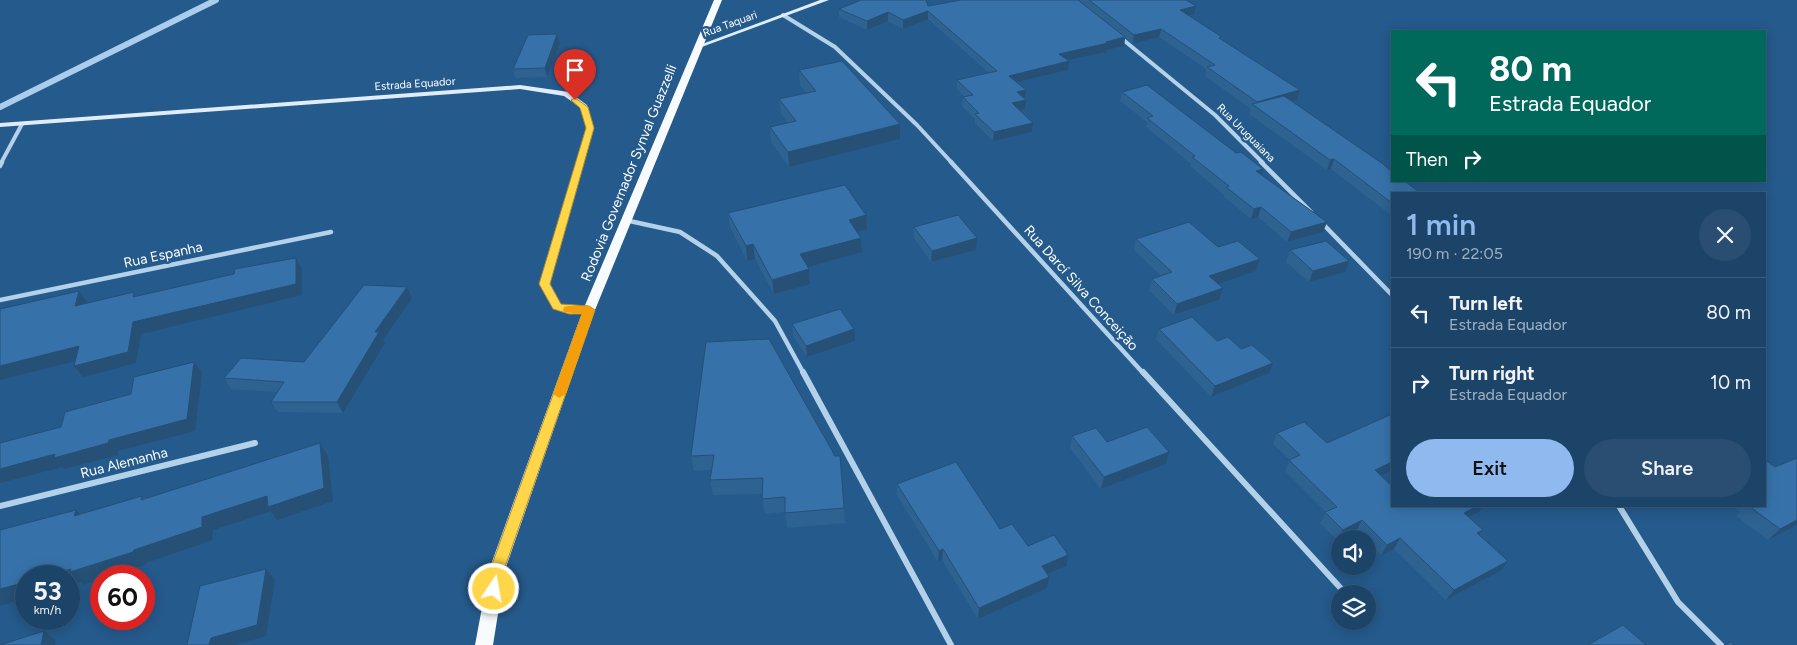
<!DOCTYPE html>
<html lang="en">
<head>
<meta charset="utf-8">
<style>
  body { margin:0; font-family:Figtree,sans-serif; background:#294e71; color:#f1f3f6; height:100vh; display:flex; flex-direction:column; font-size:19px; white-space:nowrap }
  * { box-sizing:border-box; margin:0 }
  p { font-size:16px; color:#a0b0c0 }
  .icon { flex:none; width:28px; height:28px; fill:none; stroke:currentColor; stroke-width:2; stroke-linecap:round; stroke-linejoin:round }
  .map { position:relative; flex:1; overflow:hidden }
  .panel { position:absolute; left:1391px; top:192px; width:375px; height:315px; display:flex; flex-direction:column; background:#1c4469; border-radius:0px; box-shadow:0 2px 12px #0003,0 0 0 1px #3a5c7d }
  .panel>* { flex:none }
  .guide { position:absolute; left:1391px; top:30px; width:375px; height:152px; border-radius:0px; box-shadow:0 2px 12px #0003,0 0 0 1px #3a5c7d; background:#00695c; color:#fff; overflow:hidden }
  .controls { position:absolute; left:1331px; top:530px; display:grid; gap:10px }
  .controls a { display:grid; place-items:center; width:45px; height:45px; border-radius:50%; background:#1c4469; box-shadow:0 2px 12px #0003,0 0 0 1px #3a5c7d; font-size:25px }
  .speed { position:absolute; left:15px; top:565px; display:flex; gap:10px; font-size:25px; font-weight:700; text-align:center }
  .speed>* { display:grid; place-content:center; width:65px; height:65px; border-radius:50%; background:#1c4469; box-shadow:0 2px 12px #0003,0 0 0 1px #3a5c7d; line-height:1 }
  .speed small { font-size:12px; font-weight:400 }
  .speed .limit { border:8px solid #d22; background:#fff; color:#111 }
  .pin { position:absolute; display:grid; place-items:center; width:42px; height:42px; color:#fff; margin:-51px -21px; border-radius:50% 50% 50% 0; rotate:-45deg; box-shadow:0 0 5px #0007 }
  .pin .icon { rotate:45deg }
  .me { position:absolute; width:55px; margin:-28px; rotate:12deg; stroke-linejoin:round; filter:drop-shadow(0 0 4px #0008) }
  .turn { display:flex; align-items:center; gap:18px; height:105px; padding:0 15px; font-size:22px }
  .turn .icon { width:65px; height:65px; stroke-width:2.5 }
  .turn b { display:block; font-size:35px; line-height:42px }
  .then { display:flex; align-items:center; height:48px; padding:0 15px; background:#0003; gap:10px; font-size:19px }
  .round { display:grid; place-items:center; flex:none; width:52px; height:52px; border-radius:26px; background:#294e71 }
  .head { display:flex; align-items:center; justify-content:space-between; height:85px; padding:0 15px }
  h1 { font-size:30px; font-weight:600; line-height:38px; color:#90b9f0 }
  .primary-button { display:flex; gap:10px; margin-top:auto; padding:10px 15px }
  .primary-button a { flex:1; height:58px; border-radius:30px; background:#90b9f0; color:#111; font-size:20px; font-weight:600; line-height:58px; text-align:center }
  .primary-button a+a { background:#294e71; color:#f1f3f6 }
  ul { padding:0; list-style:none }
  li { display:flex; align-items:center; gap:15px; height:70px; padding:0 15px; border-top:1px solid #3a5c7d }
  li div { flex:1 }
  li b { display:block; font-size:19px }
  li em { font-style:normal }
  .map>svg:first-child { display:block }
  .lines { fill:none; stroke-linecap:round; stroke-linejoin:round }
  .stream { stroke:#a9cdeb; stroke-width:6 }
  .street-far2 { stroke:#b4d1ea; stroke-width:4 }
  .street-far1 { stroke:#b4d1ea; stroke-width:4.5 }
  .street { stroke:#b4d1ea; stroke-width:6 }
  .secondary { fill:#dfecf9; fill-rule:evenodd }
  .primary { fill:#f8fbfe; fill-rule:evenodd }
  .wall { fill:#2e6291 }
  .shaded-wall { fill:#265076 }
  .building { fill:#3672a9; stroke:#265076 }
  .route { fill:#ffd54a; stroke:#a68a30 }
  .slow { fill:#f59e0b }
  .labels { text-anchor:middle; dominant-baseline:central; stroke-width:5; stroke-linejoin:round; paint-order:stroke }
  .far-street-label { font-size:11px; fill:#fff; stroke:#255a8c }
  .street-label { font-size:14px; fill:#fff; stroke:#255a8c }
</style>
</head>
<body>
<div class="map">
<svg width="1797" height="645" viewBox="0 0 1797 645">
  <rect width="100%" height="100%" fill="#255a8c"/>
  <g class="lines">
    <path class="stream" d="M0 107 216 0"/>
    <path class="street-far2" d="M783 15 835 47 917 125 952 163
      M1121 38 1215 115 1263 163
      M1 163 22 124"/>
    <path class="street-far1" d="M951 162 1144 374
      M1261 162 1311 212
      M0 166 2 162
      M625 220 680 232 717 256 775 321 804 374
      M1321 222 1392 295
      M0 300 331 232"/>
    <path class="street" d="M803 372 951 645
      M1143 372 1346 594
      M0 506 255 443
      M1619 506 1678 602 1721 645"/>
    <path class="secondary" d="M820 0H829L699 48 694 47Z
      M520 85 569 92 587 105 594 128 550 284 561 305C571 307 582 305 592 308L594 310 592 312 569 313 554 309 540 284 586 128 581 108 564 96 520 89 0 127V123Z"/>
    <path class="primary" d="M714 0H722L595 310 505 570 493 645H475L489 570 583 310Z"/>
  </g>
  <path class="wall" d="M961 0H1186L1194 14 1189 16 1222 37V40L1297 100 1291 101 1392 194V216L1331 169 1327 170 1249 114 1251 109 1205 76 1206 69 1159 37 1133 44 1125 37 1124 46 1107 50V52L1068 60V70L1017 82 1026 90 1025 109 1019 110 1033 123 1032 132 993 141 975 123V119L962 106 963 97H965L957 89V80L989 73 928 19 903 29 888 21 867 30 839 17V9L928 6Z
    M557 34 560 43 547 77 515 78 513 69Z
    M799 70 900 124V139L789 167 771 142 770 127 788 123 781 114 779 99 806 93 800 85Z
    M1122 92 1262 175 1327 222 1323 232 1287 242 1258 217 1251 219 1224 197V195L1190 166 1191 164 1146 127 1147 122 1120 101Z
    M728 213 866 215 867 229 857 232 861 238 862 252 807 267 810 284 774 294 755 259 747 261 730 227Z
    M914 227 976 250 931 262 914 238Z
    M1136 239 1218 247 1260 259 1256 271 1217 284 1223 288 1219 300 1174 315 1149 290 1152 279 1161 276 1134 250Z
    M1290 250 1349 261 1345 272 1309 282 1286 262Z
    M407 287 412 298 383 340 385 343 343 413 278 412 271 402 277 392 231 389 224 378 304 362Z
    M792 324 855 341 807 357 793 336Z
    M1159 329 1217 341 1241 349 1269 373 1211 397 1156 339Z
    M706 342 835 456H840L845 523 787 528 785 512 765 514 762 499 763 494 713 495 710 480 711 470 694 471 691 456Z
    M1277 433 1327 443 1381 475 1392 506 1479 512 1469 517 1483 530 1480 536 1500 571 1446 600 1394 549 1381 555 1368 542V539H1364L1356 531 1337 540 1320 523 1326 512 1285 471 1290 460 1273 444Z
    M1072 436 1166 464 1101 489 1070 448Z
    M1797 458V525L1768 540 1736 516 1740 512 1733 506H1765L1775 467Z
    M897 484 1000 529 1028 546 1066 566 1047 574V588L978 619 942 560 938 562 897 495Z"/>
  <path class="shaded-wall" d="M1196 6 1194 14 1178 18 1180 10Z
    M928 11V19L903 29V20Z
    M888 12V21L867 30V21Z
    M1161 29 1159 37 1133 44 1134 35Z
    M557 34 560 43 547 77 545 68Z
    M1125 37 1124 46 1107 50V52L1058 62 1059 54Z
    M1069 61 1068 70 1008 84 1009 76Z
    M1026 90 1025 99 1017 92Z
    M1300 90 1297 100 1260 110 1255 106 1257 102Z
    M1026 100 1025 109 1011 112 1012 103Z
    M1033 123 1032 132 993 141 994 132Z
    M900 124V139L789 167 788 152Z
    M1334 159 1331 169 1327 170 1330 160Z
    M1263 169 1260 179 1256 171Z
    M1261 207 1258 217 1251 219 1254 209Z
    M866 215 867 229 850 234 849 220Z
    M1327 222 1323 232 1287 242 1291 232Z
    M861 238 862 252 801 269 800 254Z
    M977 238 976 250 931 262 932 251Z
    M753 244 755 259 747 261 746 246Z
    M296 258 302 269V295L141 334 136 363 83 377 74 366 133 322Z
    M1260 259 1256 271 1206 288 1209 276Z
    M1349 261 1345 272 1309 282 1313 271Z
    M809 269 810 284 774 294 772 280Z
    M407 287 412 298 383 340 385 343 343 413 337 402 375 332Z
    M1223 288 1219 300 1174 315 1177 304Z
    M79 291 87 302 84 317 75 306Z
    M854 329 855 341 807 357 806 346Z
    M79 346 88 358 0 380V366Z
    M194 362 202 373 195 431 118 451V455L64 469 62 467 0 483V469L109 440Z
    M1273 363 1269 373 1211 397 1215 386Z
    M320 443 328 456 333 501 277 520 271 511 213 530 212 540 146 563 145 565 110 576H101V579L83 585 81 582 69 586V576H45L134 550 202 517Z
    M1169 452 1166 464 1101 489 1104 477Z
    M1392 462V470L1370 481 1375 470Z
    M1477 506H1483L1479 512 1457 523 1464 513Z
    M76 510 88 523 74 516Z
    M1362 520 1356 531 1337 540 1343 530Z
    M1797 520V525L1768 540 1780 529Z
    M1483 530 1476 540 1477 533Z
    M1400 538 1394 549 1381 555 1387 545Z
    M943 549 942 560 938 562 939 551Z
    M1068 555 1066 566 1040 577 1042 566Z
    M1508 561 1500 571 1446 600 1454 590Z
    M266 569 275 580 266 636 235 645H209L211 638Z
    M1049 577 1047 588 978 619 979 608Z
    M26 582V598L0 606V589Z
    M44 631 56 641 55 645H41Z"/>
  <path class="building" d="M861 0H926L928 6 961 0H1078L1125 37 1106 42 1108 43 1059 54 1069 61 1009 76 1026 90 1017 92 1026 100 1012 103 1033 123 994 132 975 114 979 113 963 97 973 95 957 80 997 71 928 11 903 20 888 12 867 21 839 9Z
    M1089 0H1186L1196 6 1180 10 1222 37 1219 38 1300 90 1257 102 1207 67 1215 65 1161 29 1134 35Z
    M557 34 545 68 513 69 528 35Z
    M842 61 900 124 788 152 770 127 796 121 779 99 816 91 799 70Z
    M1147 85 1236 153 1241 152 1263 169 1256 171 1327 222 1291 232 1261 207 1254 209 1226 187 1229 186 1192 157 1195 156 1147 118 1153 116 1122 92Z
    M1284 96 1383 164 1392 172V181H1405L1421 194H1392V203L1334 159 1330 160 1252 104Z
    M845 185 866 215 849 220 861 238 800 254 809 269 772 280 753 244 746 246 728 213Z
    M958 215 977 238 932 251 914 227Z
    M1189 222 1218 247 1238 241 1260 259 1209 276 1223 288 1177 304 1152 279 1172 272 1136 239Z
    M1326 241 1349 261 1313 271 1290 250Z
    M296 258V284L133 322 128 352 74 366 79 346 0 366V309L79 291 75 306 134 292 133 297 234 274 235 269Z
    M364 285 407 287 375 332H379L337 402H271L284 382 224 378 241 358 304 362Z
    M840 309 854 329 806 346 792 324Z
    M1192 317 1217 341 1228 337 1241 349 1252 345 1273 363 1215 386 1159 329Z
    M769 339 835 456H840L844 508 785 513V497L762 499 763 478 710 480 714 455 691 456 706 342Z
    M194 362 187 419 109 440 108 443 54 458 55 454 0 469V443L61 427 65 412 131 394 134 377Z
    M1392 414V462L1375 470 1392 486V506H1477L1464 513 1483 530 1477 533 1508 561 1454 590 1400 538 1387 545 1362 520 1343 530 1325 512 1337 507 1289 460 1300 455 1277 433 1304 422 1327 443Z
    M1147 427 1169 452 1104 477 1072 436 1096 428 1107 442Z
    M320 443 324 488 268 507 267 496 202 517V527L134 550 133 552 70 572 71 569 45 576H26V582L0 589V530L76 510 74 516 142 496 141 500Z
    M1797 458V520L1780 529 1749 506H1765V460L1775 467Z
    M956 462 1000 529 1012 524 1028 546 1054 535 1068 555 1042 566 1049 577 979 608 943 549 939 551 897 484Z
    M266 569 257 625 211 638 209 645H187L200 586Z
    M1623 625 1646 645H1588Z
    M44 631 41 645H0Z
    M1731 642 1735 645H1724Z"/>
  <path class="route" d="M575 98 588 107 594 128 550 284 561 304 589 306 595 310 504 570 499 594 494 595 489 594 486 589 490 570 582 314H569L553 309 539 284 586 128 580 108 571 100Z"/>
  <path class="slow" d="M568 306H589L595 310 566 394 559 398 553 394 582 314 564 312 563 310 564 307Z"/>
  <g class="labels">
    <g class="far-street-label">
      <text transform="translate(730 24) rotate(-20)">Rua Taquari</text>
      <text transform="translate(415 84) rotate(-4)">Estrada Equador</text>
      <text transform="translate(1246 133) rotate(45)">Rua Uruguaiana</text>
    </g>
    <g class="street-label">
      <text transform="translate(629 173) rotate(-68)">Rodovia Governador Synval Guazzelli</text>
      <text transform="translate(163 255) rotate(-12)">Rua Espanha</text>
      <text transform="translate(1081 288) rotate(48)">Rua Darcí Silva Conceição</text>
      <text transform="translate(124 463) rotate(-14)">Rua Alemanha</text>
    </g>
  </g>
</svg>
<div class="controls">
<a><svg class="icon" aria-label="sound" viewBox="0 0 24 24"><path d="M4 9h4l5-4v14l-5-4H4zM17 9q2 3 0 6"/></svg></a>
<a><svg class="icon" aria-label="layers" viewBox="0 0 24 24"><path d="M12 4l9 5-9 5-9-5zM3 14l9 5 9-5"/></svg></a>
</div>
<div class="speed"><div>53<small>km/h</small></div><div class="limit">60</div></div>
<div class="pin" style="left:575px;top:100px;background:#d93025"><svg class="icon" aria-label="arrive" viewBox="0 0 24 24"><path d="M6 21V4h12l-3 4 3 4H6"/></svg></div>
<svg class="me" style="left:494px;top:589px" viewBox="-20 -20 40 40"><circle r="17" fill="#ffd54a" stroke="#fff" stroke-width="3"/><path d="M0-11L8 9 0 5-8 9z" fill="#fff"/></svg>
<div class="guide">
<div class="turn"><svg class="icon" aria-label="left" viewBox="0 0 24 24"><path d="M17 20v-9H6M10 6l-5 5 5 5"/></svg><div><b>80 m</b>Estrada Equador</div></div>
<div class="then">Then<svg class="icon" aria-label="right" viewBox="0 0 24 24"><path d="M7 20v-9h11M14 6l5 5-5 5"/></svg></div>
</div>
<section class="panel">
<div class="head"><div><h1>1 min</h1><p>190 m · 22:05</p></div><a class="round"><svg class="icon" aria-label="close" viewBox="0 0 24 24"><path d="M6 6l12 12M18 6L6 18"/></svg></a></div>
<ul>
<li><svg class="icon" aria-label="left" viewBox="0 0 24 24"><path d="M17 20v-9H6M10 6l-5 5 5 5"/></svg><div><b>Turn left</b><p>Estrada Equador</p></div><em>80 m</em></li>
<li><svg class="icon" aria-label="right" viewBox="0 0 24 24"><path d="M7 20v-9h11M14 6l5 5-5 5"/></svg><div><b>Turn right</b><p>Estrada Equador</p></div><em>10 m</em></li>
</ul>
<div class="primary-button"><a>Exit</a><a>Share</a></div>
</section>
</div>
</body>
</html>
